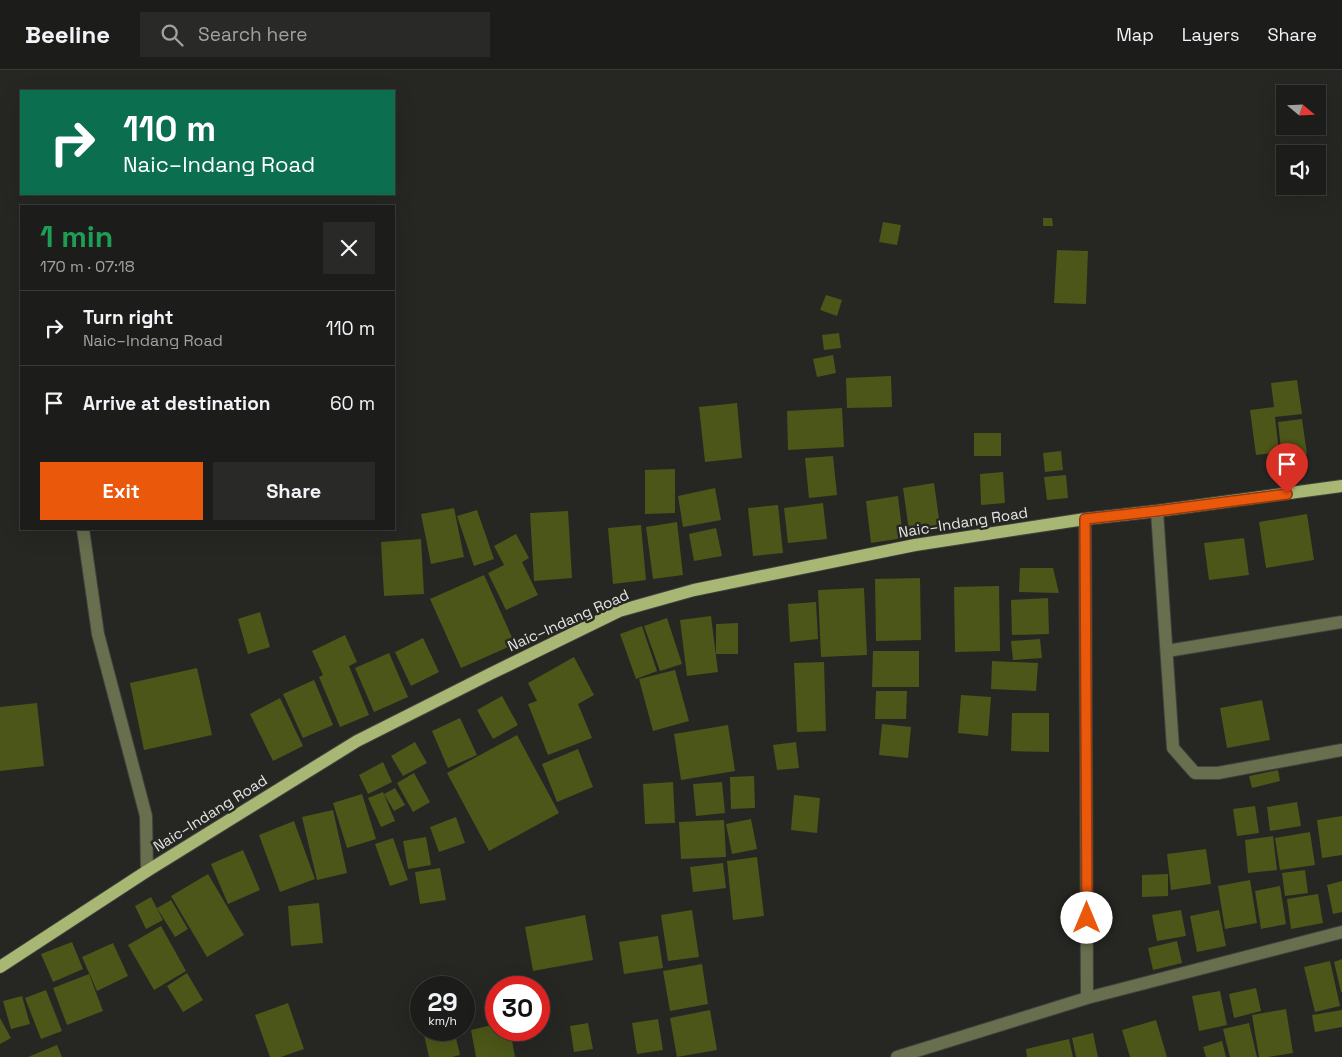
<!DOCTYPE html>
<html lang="en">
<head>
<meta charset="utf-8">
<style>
  body { margin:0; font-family:"Space Grotesk",sans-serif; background:#292a27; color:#f1f3f6; height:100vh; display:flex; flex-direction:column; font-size:19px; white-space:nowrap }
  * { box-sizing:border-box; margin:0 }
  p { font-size:16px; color:#a0a2a2 }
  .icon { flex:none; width:28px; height:28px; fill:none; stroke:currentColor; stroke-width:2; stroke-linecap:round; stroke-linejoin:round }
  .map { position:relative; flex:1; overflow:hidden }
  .panel { position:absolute; left:20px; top:135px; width:375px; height:325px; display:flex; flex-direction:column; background:#1c1d1a; border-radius:0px; box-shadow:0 5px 20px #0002,0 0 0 1px #3a3b39 }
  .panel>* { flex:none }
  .hud { position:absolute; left:20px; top:20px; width:375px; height:105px; border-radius:0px; box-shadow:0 5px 20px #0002,0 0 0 1px #3a3b39; background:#0b6e4f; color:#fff; overflow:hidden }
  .needle { width:32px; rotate:109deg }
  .fabs { position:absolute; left:1276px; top:15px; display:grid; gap:10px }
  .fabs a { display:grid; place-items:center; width:50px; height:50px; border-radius:0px; background:#1c1d1a; box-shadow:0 5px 20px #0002,0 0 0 1px #3a3b39; font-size:25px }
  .speed { position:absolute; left:410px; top:906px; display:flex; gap:10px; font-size:25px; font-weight:700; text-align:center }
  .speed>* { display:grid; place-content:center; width:65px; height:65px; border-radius:50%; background:#1c1d1a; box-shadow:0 5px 20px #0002,0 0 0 1px #3a3b39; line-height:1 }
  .speed small { font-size:12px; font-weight:400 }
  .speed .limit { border:8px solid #d22; background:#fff; color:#111 }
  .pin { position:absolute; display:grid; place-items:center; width:42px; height:42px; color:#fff; margin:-51px -21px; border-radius:50% 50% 50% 0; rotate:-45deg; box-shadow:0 0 5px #0007 }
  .pin .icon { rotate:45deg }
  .me { position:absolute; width:55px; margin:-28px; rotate:0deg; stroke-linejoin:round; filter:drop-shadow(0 0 4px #0008) }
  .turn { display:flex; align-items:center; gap:18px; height:105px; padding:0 20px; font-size:22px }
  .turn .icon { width:65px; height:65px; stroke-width:2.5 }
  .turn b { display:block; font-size:35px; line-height:42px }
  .round { display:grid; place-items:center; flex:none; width:52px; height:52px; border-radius:0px; background:#292a27 }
  .head { display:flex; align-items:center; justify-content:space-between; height:85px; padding:0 20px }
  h1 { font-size:30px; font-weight:800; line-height:38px; color:#1e9e55 }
  .primary-button { display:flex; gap:10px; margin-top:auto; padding:10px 20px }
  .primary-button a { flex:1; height:58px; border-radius:0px; background:#ea580c; color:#fff; font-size:20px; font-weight:800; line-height:58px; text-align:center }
  .primary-button a+a { background:#292a27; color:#f1f3f6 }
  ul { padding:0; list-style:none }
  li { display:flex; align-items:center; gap:15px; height:75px; padding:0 20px; border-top:1px solid #3a3b39 }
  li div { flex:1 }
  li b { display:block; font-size:19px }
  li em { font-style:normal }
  header { display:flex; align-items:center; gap:30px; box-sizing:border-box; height:70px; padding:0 25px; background:#1c1d1a; border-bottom:1px solid #3a3b39 }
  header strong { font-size:24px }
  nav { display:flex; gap:28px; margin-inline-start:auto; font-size:18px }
  .search { width:350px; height:45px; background:#292a27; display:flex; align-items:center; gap:12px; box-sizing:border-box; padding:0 18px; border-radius:0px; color:#a0a2a2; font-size:19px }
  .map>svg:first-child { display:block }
  .building { fill:#4b5618 }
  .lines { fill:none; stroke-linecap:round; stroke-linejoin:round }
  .minor-casing { stroke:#41423e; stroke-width:14 }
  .major-casing { stroke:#41423e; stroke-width:14 }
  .minor { stroke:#676f4f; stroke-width:12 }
  .major { stroke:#a8b774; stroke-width:12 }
  .route-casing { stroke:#983908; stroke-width:12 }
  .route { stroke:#ea580c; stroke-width:9 }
  .labels { text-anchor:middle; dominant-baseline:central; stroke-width:5; stroke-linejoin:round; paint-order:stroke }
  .street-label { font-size:15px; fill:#e4e5e2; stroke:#262723 }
</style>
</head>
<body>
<header>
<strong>Beeline</strong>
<div class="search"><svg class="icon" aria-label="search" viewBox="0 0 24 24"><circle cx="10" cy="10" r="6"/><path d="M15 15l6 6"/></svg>Search here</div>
<nav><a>Map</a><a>Layers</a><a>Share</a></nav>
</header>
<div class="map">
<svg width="1342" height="987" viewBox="0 0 1342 987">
  <rect width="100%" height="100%" fill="#262723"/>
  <path class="building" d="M1043 148H1052L1053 156H1043Z
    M883 152 901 155 897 175 879 172Z
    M1057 180 1088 181 1086 234 1054 233Z
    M826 225 842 230 837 246 820 240Z
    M839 263 841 278 824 280 822 265Z
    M833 285 836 303 817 307 813 289Z
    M891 306 892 337 847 338 846 308Z
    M1297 310 1302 344 1275 347 1279 382 1256 385 1250 340 1274 337 1271 313Z
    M737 333 742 388 705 392 699 337Z
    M842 338 844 377 788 380 787 341Z
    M1302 349 1307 384 1282 388 1278 352Z
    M974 363H1001V386H974Z
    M1061 381 1063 400 1045 402 1043 383Z
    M833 386 837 425 809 428 805 388Z
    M675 399V443L645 444V400Z
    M1003 402 1005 433 981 435 980 404Z
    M1066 405 1068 428 1047 430 1044 407Z
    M934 413 940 456 909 461 903 418Z
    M715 418 721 450 683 457 678 426Z
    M898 426 903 468 871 473 866 431Z
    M823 433 827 469 788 473 784 438Z
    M778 435 783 483 753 486 748 438Z
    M454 438 464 487 431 494 421 444Z
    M477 440 494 489 474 496 457 446Z
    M568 441 572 508 534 511 530 443Z
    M1307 444 1314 490 1266 498 1259 452Z
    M677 452 683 505 653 509 646 457Z
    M641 455 646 510 613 514 608 458Z
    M716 458 722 486 694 491 689 464Z
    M516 464 529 488 522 492 538 525 506 540 488 503 504 495 494 476Z
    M1244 468 1249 505 1209 510 1204 473Z
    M421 469 424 524 384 526 381 472Z
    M1020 498H1053L1059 523 1019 522Z
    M484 505 515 574 461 598 430 529Z
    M920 508 921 570 876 571 875 509Z
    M999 516 1000 581 955 582 954 517Z
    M864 518 867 585 821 587 818 520Z
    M1048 528 1049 564 1012 565 1011 530Z
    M816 532 818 569 790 572 788 534Z
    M260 542 270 577 248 584 238 549Z
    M711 546 718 602 687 606 680 550Z
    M667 548 682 594 660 601 644 556Z
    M738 553V584H716V554Z
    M642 556 657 601 636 609 620 564Z
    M345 565 357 592 349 596 369 645 340 657 319 607 323 605 312 581Z
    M423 568 439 602 411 616 395 582Z
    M1040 569 1042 588 1013 590 1011 571Z
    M873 581H919V617H872Z
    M389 583 408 627 374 642 355 598Z
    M574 587 594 625 578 634 592 668 548 685 528 634 537 631 528 613Z
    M992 591 1038 593 1036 621 991 619Z
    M824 592 826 661 797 662 794 593Z
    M197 598 212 665 144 680 130 613Z
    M675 600 689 651 653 661 639 609Z
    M314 610 333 655 303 668 283 624Z
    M876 621H907L906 649H875Z
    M961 625 991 627 988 666 958 663Z
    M502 626 518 655 493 669 477 640Z
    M280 628 303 676 273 691 250 644Z
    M1262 630 1270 670 1227 678 1220 638Z
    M37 633 44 696 0 701V637Z
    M1012 643H1049V682L1011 681Z
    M460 648 477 685 448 698 432 661Z
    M882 654 911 657 908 688 879 685Z
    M728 655 735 701 681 710 674 664Z
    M517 665 559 743 489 781 447 703Z
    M415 672 427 693 403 706 391 686Z
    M796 672 799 698 777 700 773 675Z
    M578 679 593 717 557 732 542 694Z
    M383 692 392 712 368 724 359 705Z
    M1278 700 1280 711 1252 718 1249 706Z
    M414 703 430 732 413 742 397 713Z
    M754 706 755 738 731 739 730 707Z
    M673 712 675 753 645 754 643 714Z
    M722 712 725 743 696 746 693 714Z
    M395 718 405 735 394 741 384 724Z
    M383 722 395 751 381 757 368 728Z
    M362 724 376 769 347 778 333 733Z
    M794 725 820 728 817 763 791 760Z
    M1297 732 1301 756 1270 761 1267 737Z
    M1255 736 1259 763 1237 766 1233 739Z
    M333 740 347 803 317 810 302 747Z
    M1342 746V785L1322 788 1317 750Z
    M456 747 465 773 439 782 430 757Z
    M751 749 757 779 732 784 726 754Z
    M724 750 726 787 681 789 679 752Z
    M294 751 315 809 280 822 259 765Z
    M1310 762 1315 795 1280 800 1275 768Z
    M1273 766 1277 800 1248 803 1245 770Z
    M426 767 431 795 408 799 403 771Z
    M393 768 408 810 390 816 375 774Z
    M1206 779 1211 814 1171 820 1167 784Z
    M243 780 260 820 228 834 211 794Z
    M757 787 764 846 733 850 727 791Z
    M723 793 726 818 693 822 690 797Z
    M440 798 446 830 420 834 415 802Z
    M1305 800 1308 823 1285 826 1282 803Z
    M208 804 244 865 207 887 171 826Z
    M1168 804V826L1142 827V805Z
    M1250 810 1257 853 1225 859 1218 816Z
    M1342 811V842L1333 844 1327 815Z
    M1280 816 1286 854 1261 859 1255 821Z
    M1318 824 1323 853 1291 859 1287 829Z
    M151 827 163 850 146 859 135 836Z
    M171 830 188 859 175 867 157 838Z
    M319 833 323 873 291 876 288 836Z
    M692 840 699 887 668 891 661 845Z
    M1181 840 1186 866 1157 871 1152 845Z
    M1219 840 1226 876 1197 882 1190 846Z
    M585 845 593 890 533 901 525 857Z
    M161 856 186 901 154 920 128 875Z
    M658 866 663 898 624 904 619 872Z
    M1177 871 1182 893 1153 900 1148 878Z
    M72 872 83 899 53 912 41 884Z
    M113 873 128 906 97 921 82 887Z
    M1342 889V922H1341L1334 892Z
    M1330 891 1340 936 1315 942 1304 897Z
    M702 894 708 934 670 941 663 901Z
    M187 903 203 930 183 942 167 916Z
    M89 904 103 941 67 955 53 918Z
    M1256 918 1261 941 1234 948 1229 924Z
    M46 920 62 961 41 969 25 928Z
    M1220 921 1227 955 1199 961 1192 926Z
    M22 926 30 954 11 959 3 931Z
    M288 933 304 979 281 987H270L255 945Z
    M1286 939 1293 983 1268 987H1259L1252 945Z
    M710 940 717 980 677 987 670 948Z
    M1342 940V957L1315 962 1312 945Z
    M0 948 11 968 0 974Z
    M658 949 663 980 637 984 632 953Z
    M1156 950 1167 987H1130L1122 960Z
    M588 953 593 979 574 982 570 956Z
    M1249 953 1257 987H1230L1223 959Z
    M496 954V960H510L515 987H476L471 960Z
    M423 960H454L460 985 452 987H429Z
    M1093 963 1098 987H1076L1072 968Z
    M1069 969 1073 987H1027L1026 979Z
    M1222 971 1226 987H1206L1203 977Z
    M57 975 62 987H28Z"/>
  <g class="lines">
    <g class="minor-casing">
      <path id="minor" d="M1157 441 1173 678 1195 703H1218L1342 680
        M1085 449 1087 928
        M83 459 98 564 146 746 147 801
        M1167 581 1342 552
        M897 987 1087 928 1342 862"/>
    </g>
    <g class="major-casing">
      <path id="major" d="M0 897 147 801 357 671 490 604 619 541 694 520 915 475 1085 449 1157 441 1342 416"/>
    </g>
    <use href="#minor" class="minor"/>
    <use href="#major" class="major"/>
  </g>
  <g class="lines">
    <g class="route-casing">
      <path id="route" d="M1087 848 1085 449 1157 441 1287 424"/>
    </g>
    <use href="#route" class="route"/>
  </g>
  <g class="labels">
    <g class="street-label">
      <text transform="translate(963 452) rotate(-9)">Naic–Indang Road</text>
      <text transform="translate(568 550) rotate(-24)">Naic–Indang Road</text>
      <text transform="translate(210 743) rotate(-32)">Naic–Indang Road</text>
    </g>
  </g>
</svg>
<div class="fabs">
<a><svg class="needle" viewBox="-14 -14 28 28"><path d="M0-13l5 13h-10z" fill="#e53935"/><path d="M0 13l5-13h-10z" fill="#a0a2a2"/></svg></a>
<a><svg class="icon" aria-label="sound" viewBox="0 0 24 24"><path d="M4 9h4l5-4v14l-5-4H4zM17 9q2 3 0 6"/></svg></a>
</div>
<div class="speed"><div>29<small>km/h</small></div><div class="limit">30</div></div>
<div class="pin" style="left:1287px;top:424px;background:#d93025"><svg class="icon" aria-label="arrive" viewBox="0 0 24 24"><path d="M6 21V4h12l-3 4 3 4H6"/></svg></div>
<svg class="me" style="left:1087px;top:848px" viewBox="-20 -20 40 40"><circle r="19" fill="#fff"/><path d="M0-13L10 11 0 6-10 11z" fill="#ea580c"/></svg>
<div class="hud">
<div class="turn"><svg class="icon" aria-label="right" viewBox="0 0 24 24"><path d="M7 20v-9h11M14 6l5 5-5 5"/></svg><div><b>110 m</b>Naic–Indang Road</div></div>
</div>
<section class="panel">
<div class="head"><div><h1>1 min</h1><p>170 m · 07:18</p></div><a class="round"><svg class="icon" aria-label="close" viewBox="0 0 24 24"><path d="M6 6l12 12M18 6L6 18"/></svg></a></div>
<ul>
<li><svg class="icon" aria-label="right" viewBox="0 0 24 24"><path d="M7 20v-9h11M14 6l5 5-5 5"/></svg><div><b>Turn right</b><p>Naic–Indang Road</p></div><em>110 m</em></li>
<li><svg class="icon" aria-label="arrive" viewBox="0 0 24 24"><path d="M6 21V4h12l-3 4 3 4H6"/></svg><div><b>Arrive at destination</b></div><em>60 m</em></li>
</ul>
<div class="primary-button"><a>Exit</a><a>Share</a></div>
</section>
</div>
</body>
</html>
